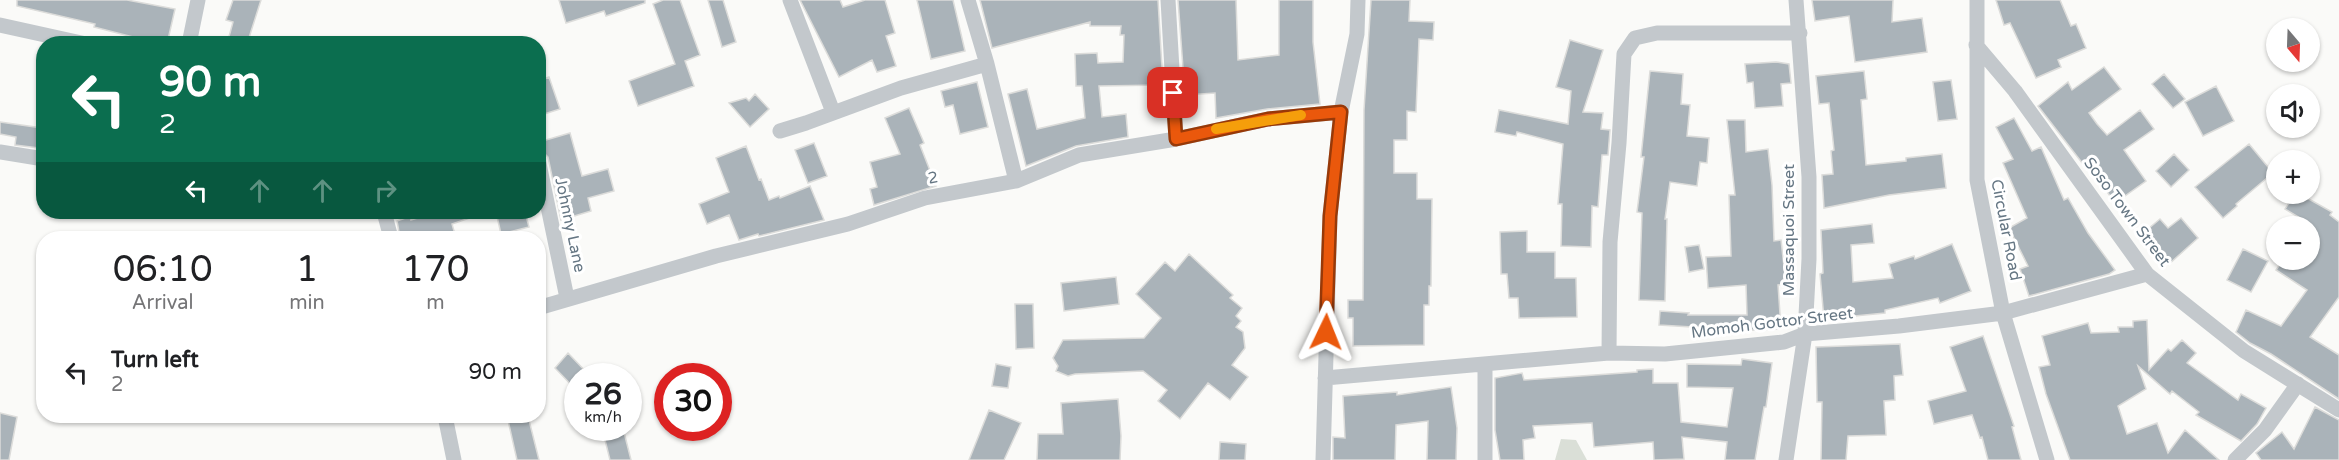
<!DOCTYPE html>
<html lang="en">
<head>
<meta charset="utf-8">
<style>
  body { margin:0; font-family:"Varela Round",sans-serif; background:#f6f6f6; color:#202124; height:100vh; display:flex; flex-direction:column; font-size:22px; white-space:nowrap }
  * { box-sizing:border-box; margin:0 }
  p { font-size:20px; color:#757577 }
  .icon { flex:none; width:33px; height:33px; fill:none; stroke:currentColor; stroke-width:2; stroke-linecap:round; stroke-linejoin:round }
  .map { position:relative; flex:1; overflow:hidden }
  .side { position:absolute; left:36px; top:231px; width:510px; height:192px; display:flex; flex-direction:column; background:#fff; border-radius:24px; box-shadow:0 2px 4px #0004 }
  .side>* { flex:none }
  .hud { position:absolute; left:36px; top:36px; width:510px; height:183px; border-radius:24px; box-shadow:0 2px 4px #0004; background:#0b6e4f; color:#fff; overflow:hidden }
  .needle { width:39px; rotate:161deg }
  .controls { position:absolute; left:2266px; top:18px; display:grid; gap:12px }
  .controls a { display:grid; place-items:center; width:54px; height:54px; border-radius:50%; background:#fff; box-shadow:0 2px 4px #0004; font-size:30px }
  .speed { position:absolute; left:564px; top:363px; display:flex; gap:12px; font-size:30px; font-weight:700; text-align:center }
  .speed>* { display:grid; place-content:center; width:78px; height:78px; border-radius:50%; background:#fff; box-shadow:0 2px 4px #0004; line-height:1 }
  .speed small { font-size:15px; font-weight:400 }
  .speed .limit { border:9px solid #d22; background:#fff; color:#111 }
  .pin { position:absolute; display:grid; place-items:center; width:51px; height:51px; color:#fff; margin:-26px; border-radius:12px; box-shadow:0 3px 9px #0006 }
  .me { position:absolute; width:66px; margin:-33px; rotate:2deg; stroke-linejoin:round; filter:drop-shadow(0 0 4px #0008) }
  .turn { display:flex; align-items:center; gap:21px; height:126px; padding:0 24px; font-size:27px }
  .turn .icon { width:78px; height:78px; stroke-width:2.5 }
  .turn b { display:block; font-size:42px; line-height:51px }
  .lanes { display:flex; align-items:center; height:57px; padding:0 24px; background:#0003; justify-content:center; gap:30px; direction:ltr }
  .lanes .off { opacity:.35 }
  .eta { display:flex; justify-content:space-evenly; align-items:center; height:102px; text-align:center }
  .eta b { font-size:36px; font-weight:600; line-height:42px }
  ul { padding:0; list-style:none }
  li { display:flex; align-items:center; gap:18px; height:78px; padding:0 24px }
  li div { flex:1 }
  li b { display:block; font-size:22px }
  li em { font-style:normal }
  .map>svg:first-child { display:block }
  .green { fill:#dadfd7 }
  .building { fill:#aab3b9; stroke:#dcdcda; stroke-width:1.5 }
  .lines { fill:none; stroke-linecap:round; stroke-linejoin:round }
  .street { stroke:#c3c8cc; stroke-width:15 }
  .route-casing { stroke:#983908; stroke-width:15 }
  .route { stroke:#ea580c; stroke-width:10 }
  .slow { stroke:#f59e0b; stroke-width:10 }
  .labels { text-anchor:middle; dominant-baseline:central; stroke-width:6; stroke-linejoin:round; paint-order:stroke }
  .street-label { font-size:16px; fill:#657683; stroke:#fff }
</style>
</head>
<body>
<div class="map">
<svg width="2339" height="460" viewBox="0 0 2339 460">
  <rect width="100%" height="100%" fill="#fafaf8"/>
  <path class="green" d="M1561 439 1576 440 1587 460H1555Z"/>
  <path class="building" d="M17 0H127L175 9 167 44H135L137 38 94 27 95 24 17 6Z
    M233 0H261L247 44H227L233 22 226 20Z
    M559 0H645V3L606 16 604 11 566 23Z
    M663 0H680L700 55 685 61 694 86 638 106 629 81 675 64 653 4Z
    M708 0H723L736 42 722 47Z
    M800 0H840L843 7 865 0H885L895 33 886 36 896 66 877 72 872 60 839 77Z
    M917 0H953L965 51 931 59Z
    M980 0H1158L1163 85 1099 86 1102 117 1126 114 1128 137 1076 146 1026 166 1008 94 1027 89 1037 129 1085 118 1082 86H1076L1075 54 1097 53 1098 63 1123 62 1124 35H1120L1121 26H1090V22L992 48Z
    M1178 0H1236L1238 60 1279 55V0H1313V42L1320 104 1267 109 1216 118 1215 93 1185 95Z
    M1371 0H1410L1409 21 1434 22 1433 40 1419 39 1416 112 1407 111V140H1394V173H1417V199H1432L1431 286H1429V305H1424V345L1353 346V318H1348V300H1363L1364 110Z
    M1812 0H1893L1892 22 1922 18 1927 52 1855 62 1849 16 1815 21Z
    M1996 0H2060L2071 26 2076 24 2086 48 2058 60 2061 67 2036 78 2010 23 2004 25Z
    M1570 40 1603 50 1583 112 1603 113 1601 129 1610 130 1608 155H1602L1598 207 1592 206 1591 247 1561 246 1562 204H1558L1563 144 1517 132 1516 136 1495 132 1499 110 1568 124 1571 91 1556 87Z
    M1776 62 1789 64 1791 83 1781 84 1783 106 1755 108 1753 82 1747 83 1745 64Z
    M2104 67 2121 89 2089 113 2097 124 2107 135 2140 110 2154 129 2124 150 2146 181 2115 203 2086 162 2083 164 2038 106 2068 82 2072 90Z
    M1650 71 1683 74 1681 104 1690 105 1687 136 1709 138 1707 163 1700 162 1697 186 1670 182 1665 219H1667L1665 301 1639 300 1642 213 1637 212 1644 157H1641Z
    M1864 71 1867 99 1861 100 1866 165 1906 161V158L1942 154 1946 188 1889 195 1824 208 1822 175 1833 174 1831 151 1834 150 1829 103 1819 104 1816 76Z
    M2164 74 2185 99 2173 108 2152 84Z
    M549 77 560 109 538 116V81Z
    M1951 80 1957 119 1938 121 1933 82Z
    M977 82 988 127 960 134 953 105 945 107 941 91Z
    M2216 86 2234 121 2203 136 2185 102Z
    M755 94 769 109 750 127 729 103 746 98 749 101Z
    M909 108 924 143 920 145 936 186 874 205 870 189 877 187 870 162 900 154 885 118Z
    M2014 118 2032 151 2041 147 2064 200 2068 198 2088 233 2115 270 2109 274 2029 296 2020 269 2028 266 2009 228 2027 218 2003 163 2013 159 1996 127Z
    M1727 120H1745L1746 152 1768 149 1772 185 1774 241 1781 240 1786 284 1778 285 1781 329 1709 332V328L1659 325 1660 311 1689 313 1688 315H1747L1746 285 1708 288 1706 257 1731 256 1729 195H1735Z
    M0 122 42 128 39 148 15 145 16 137 0 134Z
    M570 133 582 176 608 169 614 191 588 198 591 211 561 220 548 157 541 150 539 142Z
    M814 143 827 176 808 183 795 150Z
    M2249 144 2273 173 2236 204 2237 206 2223 218 2195 187Z
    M746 146 759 180 761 179 769 200 779 196 780 198 810 186 824 220 759 236 758 234 739 240 729 215 707 224 699 204 729 192 716 158Z
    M2174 154 2189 170 2171 187 2156 171Z
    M2295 194H2300L2332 212 2330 215 2339 222V297L2310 337 2339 355V399L2271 354 2250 343 2236 332 2246 310 2281 326 2307 290 2276 270 2283 260H2310V224L2285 209Z
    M438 212H480L481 214 452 224 456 238H400L397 221 411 216V220Z
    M496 212H525L529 227 501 234Z
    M2181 218 2198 238 2168 265 2142 234 2160 219 2168 228Z
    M1872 224 1874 243 1851 245 1853 282 1893 278 1889 264 1914 256 1915 259 1952 244 1971 291 1940 303 1938 298 1885 310V313L1824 319 1820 274 1823 273 1821 230Z
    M1527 231V252H1555V278H1576L1577 317 1519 318 1518 298H1509L1507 274H1501L1500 232Z
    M1699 245 1704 269 1689 272 1685 247Z
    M2243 249 2268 261 2251 292 2227 280Z
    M1189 254 1233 295 1230 298 1242 308 1236 316 1241 321 1236 327 1243 332 1245 348 1232 365 1248 377 1230 400 1208 383 1180 419 1158 401 1167 390 1143 371 1075 374 1068 376 1056 371 1058 366 1053 358 1063 340 1144 338 1161 318 1136 294 1165 262 1175 271Z
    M1116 277 1119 304 1064 311 1061 283Z
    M1015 304H1033L1034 348 1016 349Z
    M2147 320 2149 370 2168 349 2171 351 2182 340 2196 353 2187 363 2238 400 2241 394 2266 408 2257 424 2241 441 2196 415 2199 412 2172 391 2170 394 2138 366 2146 389 2118 406 2127 434 2157 423 2168 453 2185 430 2219 460H2070L2046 394 2039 367 2050 365 2042 336 2088 323 2091 333 2119 332 2118 327H2133V321Z
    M1983 336 2014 426 2012 427 2021 460H1988L1982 437 1980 438 1972 415 1934 424 1928 401 1966 391 1950 347Z
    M1900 344 1903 375 1894 376 1895 400 1884 401 1886 435 1848 436 1846 460H1821L1822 402H1817L1816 347Z
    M568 353 590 376H578V392L555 368Z
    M1742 359 1772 363 1766 407H1764L1755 460H1725L1727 442 1682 437 1684 459 1654 460 1653 442 1594 447 1592 423 1533 426 1535 438 1523 440 1524 460H1500L1495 430V378L1522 373 1524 380 1637 372V370L1653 369V383H1678L1681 422 1727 427 1733 388 1687 387V364L1741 365Z
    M996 364 1011 367 1008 388 992 386Z
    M1451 387 1457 428 1456 460H1427L1428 421 1396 425 1395 460H1333V437L1345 438 1343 396 1397 392V395Z
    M1118 399 1121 436 1120 460H1037L1038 434H1063L1061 403Z
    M2315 407 2339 420V460H2261L2256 453 2282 432 2294 449Z
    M989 410 1021 423 1004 460H969Z
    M0 413 17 417 9 460H0Z
    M507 416H528L539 460H517Z
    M602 428H623L631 460H610Z
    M1220 442 1246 444 1245 460H1219Z"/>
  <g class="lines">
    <path class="street" d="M790 0 833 112
      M968 0 987 64 1016 181
      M1168 0 1176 139
      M1977 0V180L2003 313 2047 460
      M0 25 86 44
      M189 44 198 0
      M1976 45 2015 91 2147 274 2244 351 2339 410
      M780 131 806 123 901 88 987 64
      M0 152 44 159
      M538 159 567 298
      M384 212 391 238
      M538 308 716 256 848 224 925 198 1016 181 1079 155 1176 139 1268 119 1341 112
      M1609 353 1610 242 1619 143 1624 54 1635 38 1657 33H1800
      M1325 378 1609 353 1665 354 1784 342 1805 334 1899 326 2003 313 2147 274
      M445 416 454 460
      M1323 460 1330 216 1341 112 1357 34 1358 0
      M1485 460V366
      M1786 460 1805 334 1809 259V177L1796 0
      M2235 460 2265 430 2298 384"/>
  </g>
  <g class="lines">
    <g class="route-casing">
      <path id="route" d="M1173 93 1176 139 1268 119 1341 112 1330 216 1326 332"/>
    </g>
    <use href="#route" class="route"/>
    <path class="slow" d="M1216 129 1301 115"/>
  </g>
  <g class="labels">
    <g class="street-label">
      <text transform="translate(933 178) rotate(-11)">2</text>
      <text transform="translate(2127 212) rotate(53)">Soso Town Street</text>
      <text transform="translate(570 225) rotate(78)">Johnny Lane</text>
      <text transform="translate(1789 230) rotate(-90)">Massaquoi Street</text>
      <text transform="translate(2006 230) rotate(79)">Circular Road</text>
      <text transform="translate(1772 323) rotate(-7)">Momoh Gottor Street</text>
    </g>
  </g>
</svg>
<div class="controls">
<a><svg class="needle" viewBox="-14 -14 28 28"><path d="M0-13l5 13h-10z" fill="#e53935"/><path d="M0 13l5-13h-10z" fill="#757577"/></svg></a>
<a><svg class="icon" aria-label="sound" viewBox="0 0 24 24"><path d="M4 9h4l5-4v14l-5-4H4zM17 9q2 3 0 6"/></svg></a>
<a>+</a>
<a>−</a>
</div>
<div class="speed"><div>26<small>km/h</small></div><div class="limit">30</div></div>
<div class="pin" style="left:1173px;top:93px;background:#d93025"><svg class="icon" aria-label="arrive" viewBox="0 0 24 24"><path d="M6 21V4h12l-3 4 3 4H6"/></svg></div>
<svg class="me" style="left:1326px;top:332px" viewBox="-20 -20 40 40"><path d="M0-17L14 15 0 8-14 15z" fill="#ea580c" stroke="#fff" stroke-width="4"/></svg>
<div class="hud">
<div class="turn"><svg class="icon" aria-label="left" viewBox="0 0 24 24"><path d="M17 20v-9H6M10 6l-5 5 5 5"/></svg><div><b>90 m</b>2</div></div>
<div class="lanes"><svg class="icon" aria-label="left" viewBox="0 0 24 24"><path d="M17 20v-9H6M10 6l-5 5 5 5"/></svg><svg class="icon off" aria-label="ahead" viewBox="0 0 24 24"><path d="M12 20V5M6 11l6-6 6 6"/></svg><svg class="icon off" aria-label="ahead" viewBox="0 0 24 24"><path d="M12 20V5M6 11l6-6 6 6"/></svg><svg class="icon off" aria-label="right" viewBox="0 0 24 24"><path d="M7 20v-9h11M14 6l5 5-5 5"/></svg></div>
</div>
<section class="side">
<div class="eta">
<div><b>06:10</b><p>Arrival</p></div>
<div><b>1</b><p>min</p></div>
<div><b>170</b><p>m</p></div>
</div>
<ul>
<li><svg class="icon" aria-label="left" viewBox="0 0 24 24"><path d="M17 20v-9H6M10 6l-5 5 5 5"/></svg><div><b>Turn left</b><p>2</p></div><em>90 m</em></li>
</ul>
</section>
</div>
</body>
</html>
